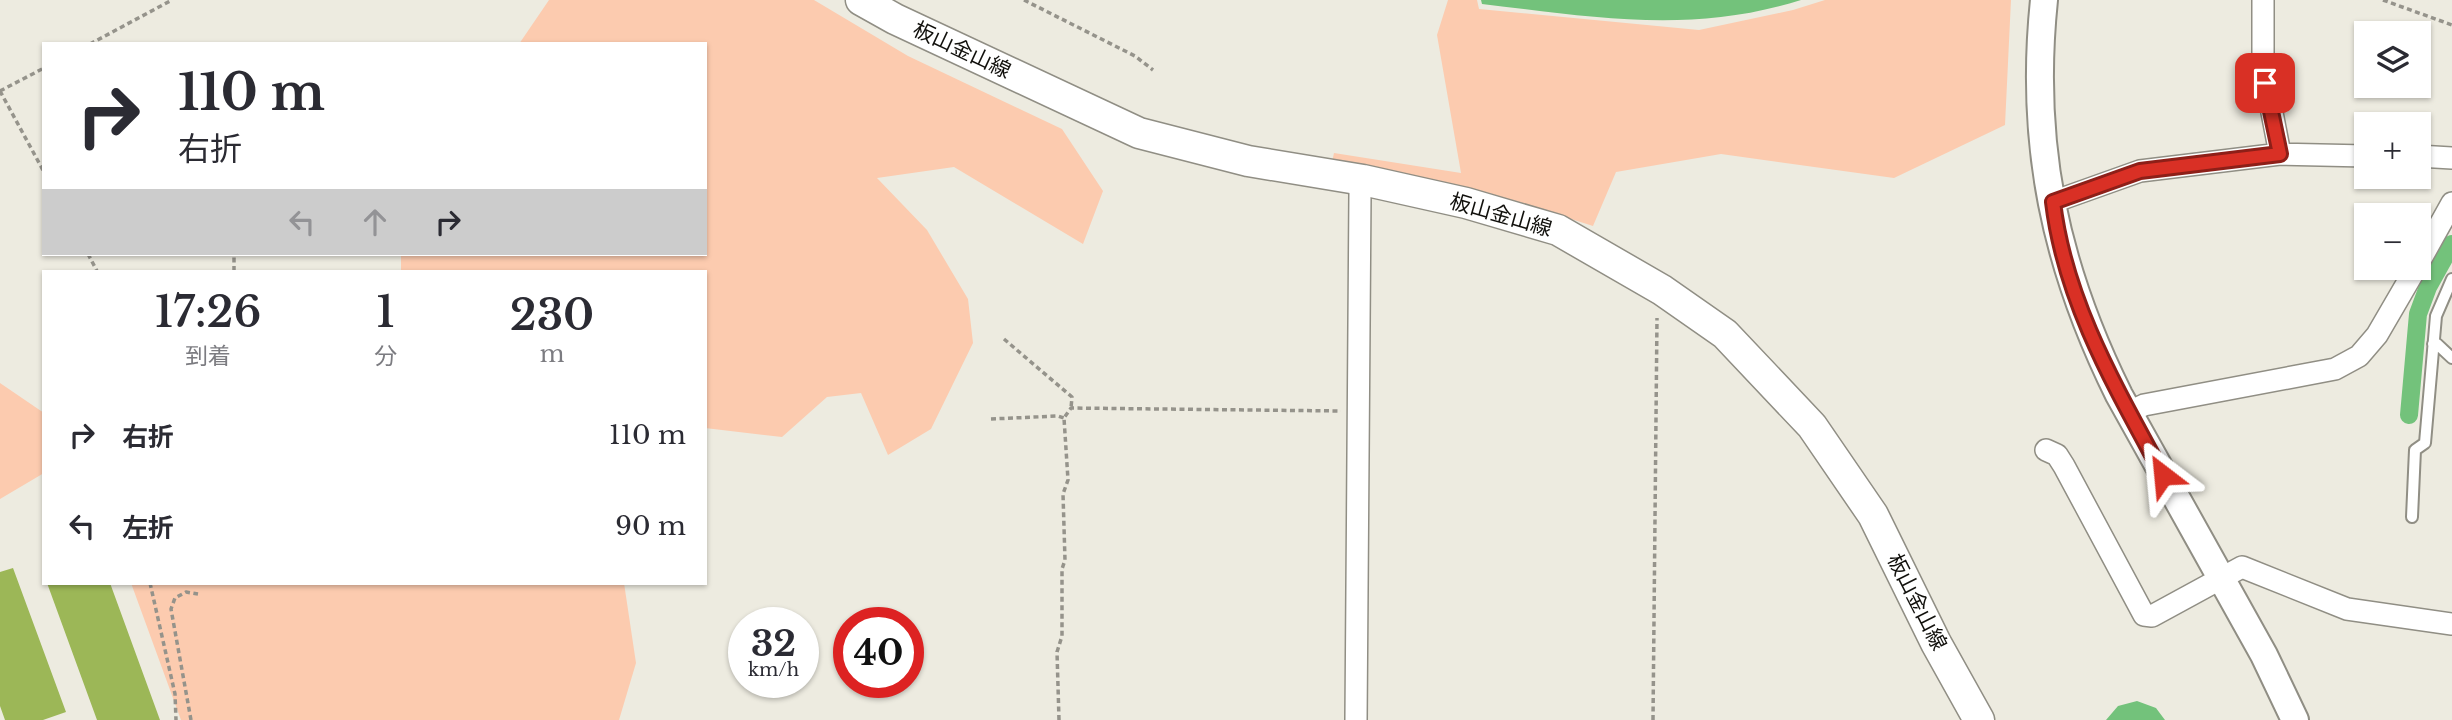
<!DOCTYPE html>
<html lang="ja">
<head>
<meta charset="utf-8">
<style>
  body { margin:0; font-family:"Libre Baskerville","Noto Sans JP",serif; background:#f7f7f7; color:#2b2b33; height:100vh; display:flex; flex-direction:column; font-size:26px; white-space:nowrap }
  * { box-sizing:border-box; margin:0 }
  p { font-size:23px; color:#7c7c81 }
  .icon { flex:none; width:38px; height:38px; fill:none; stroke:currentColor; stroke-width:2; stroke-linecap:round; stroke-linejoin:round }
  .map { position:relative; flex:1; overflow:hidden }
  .sheet { position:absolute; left:42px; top:270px; width:665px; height:315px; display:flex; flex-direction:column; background:#fff; border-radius:0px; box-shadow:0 2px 5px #0004 }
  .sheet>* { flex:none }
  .top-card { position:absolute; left:42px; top:42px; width:665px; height:214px; border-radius:0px; box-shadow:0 2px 5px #0004; background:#fff; color:#2b2b33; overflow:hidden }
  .buttons { position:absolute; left:2354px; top:21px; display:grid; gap:14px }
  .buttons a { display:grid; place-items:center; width:77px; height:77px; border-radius:0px; background:#fff; box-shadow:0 2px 5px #0004; font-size:35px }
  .speed { position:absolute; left:728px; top:607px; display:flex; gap:14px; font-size:35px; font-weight:700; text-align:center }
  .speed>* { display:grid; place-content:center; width:91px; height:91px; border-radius:50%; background:#fff; box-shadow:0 2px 5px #0004; line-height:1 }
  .speed small { font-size:18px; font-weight:400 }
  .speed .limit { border:10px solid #d22; background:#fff; color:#111 }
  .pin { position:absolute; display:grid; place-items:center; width:60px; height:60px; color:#fff; margin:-30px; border-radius:14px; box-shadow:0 4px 10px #0006 }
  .me { position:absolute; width:77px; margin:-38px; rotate:331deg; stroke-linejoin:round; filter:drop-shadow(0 0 5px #0008) }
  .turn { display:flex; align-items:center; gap:24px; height:147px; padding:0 21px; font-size:32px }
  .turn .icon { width:91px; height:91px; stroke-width:2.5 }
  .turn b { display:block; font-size:49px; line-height:60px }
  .lanes { display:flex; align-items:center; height:66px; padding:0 21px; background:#0003; justify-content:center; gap:35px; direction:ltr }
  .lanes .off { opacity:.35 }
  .eta { display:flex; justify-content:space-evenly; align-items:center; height:119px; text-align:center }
  .eta b { font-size:42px; font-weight:600; line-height:49px }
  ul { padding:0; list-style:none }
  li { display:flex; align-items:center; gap:21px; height:91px; padding:0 21px }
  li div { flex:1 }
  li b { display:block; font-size:26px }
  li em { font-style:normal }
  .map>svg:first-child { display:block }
  .green { fill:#fccbaf }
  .water { fill:#73c27b }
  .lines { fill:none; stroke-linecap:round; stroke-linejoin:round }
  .canal { stroke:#73c27b; stroke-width:18 }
  .building { fill:#9cb757 }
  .service-casing { stroke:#908e84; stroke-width:14 }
  .minor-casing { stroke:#908e84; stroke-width:24 }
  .tertiary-casing { stroke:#908e84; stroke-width:30 }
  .secondary-casing { stroke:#908e84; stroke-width:33 }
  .path { stroke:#95938b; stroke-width:3.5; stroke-dasharray:5 3.5; stroke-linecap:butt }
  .service { stroke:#fff; stroke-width:10 }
  .minor { stroke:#fff; stroke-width:21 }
  .tertiary { stroke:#fff; stroke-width:26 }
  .secondary { stroke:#fff; stroke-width:30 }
  .route-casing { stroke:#8d1f18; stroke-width:18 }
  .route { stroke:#d93025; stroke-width:12 }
  .labels { text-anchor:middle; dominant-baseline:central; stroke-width:5; stroke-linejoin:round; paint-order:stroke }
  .street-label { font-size:21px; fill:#11100c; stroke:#fff }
</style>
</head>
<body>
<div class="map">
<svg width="2452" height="720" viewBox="0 0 2452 720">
  <rect width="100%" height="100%" fill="#edebe0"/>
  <path class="green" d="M549 0H814L908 56 1062 129 1103 191 1083 244 954 167 877 178 927 230 968 299 973 343 931 429 888 455 861 393 827 397 782 437 705 428V271H401V254H705V44H519Z
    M1448 0H1477L1479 9 1699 30 1793 10 1825 0H2011L2005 125 1894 178 1721 154 1616 172 1593 226 1489 193 1332 162 1334 153 1461 173 1437 35Z
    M0 383 44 413V473L0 499Z
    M131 583H624L636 663 619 720H181Z"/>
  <path class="water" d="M1481 0H1801C1691 35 1593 17 1482 4Z
    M2137 701 2156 708 2165 720H2106L2118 706Z"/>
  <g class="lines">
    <path class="canal" d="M2409 415 2418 314 2428 287 2452 244"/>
  </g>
  <path class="building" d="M13 568 66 712 43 720H5L0 706V572Z
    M47 583H110L160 720H97Z"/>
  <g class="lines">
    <g class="service-casing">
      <path id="service" d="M2433 344H2437L2452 358
        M2412 517 2415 450 2425 443 2436 316 2452 279"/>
    </g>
    <g class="minor-casing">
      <path id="minor" d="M2263 0V66L2280 154
        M2418 156 2452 158
        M2053 202 2140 171 2280 154 2366 156
        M2418 264 2452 203
        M2129 412 2144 405 2335 369 2359 356 2377 335 2416 268
        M2046 450 2057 455 2064 466 2144 615 2152 616 2242 567 2347 609 2452 624
        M1356 720 1360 193 1363 180"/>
    </g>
    <g class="tertiary-casing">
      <path id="tertiary" d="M2044 0C2029 144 2055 266 2119 395L2264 655 2295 720"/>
    </g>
    <g class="secondary-casing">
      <path id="secondary" d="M861 0 895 19 1139 133 1248 161 1363 180 1466 203 1558 230 1662 290 1725 334 1812 426 1873 515 1936 643 1979 720"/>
    </g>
    <path class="path" d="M1024 0 1135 56 1153 70
      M2383 0 2452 25
      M90 44 172 0
      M0 91 44 172
      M0 91 44 68
      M88 254 97 271
      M234 271V254
      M1004 339 1072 397 1071 408
      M991 419 1058 416 1064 418
      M150 583 175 694 176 720
      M191 720 171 609 175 598 186 592 198 594
      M1059 720 1057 652 1062 636V569L1065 560 1063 494 1068 480 1064 418 1071 408 1341 411
      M1653 720 1657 318"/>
    <use href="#service" class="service"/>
    <use href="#minor" class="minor"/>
    <use href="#tertiary" class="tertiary"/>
    <use href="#secondary" class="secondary"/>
  </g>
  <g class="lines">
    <g class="route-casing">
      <path id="route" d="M2163 475C2116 388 2065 302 2053 202L2140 171 2280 154 2265 83"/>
    </g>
    <use href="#route" class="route"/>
  </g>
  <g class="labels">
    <g class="street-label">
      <text transform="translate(962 50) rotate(25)">板山金山線</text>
      <text transform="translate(1501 215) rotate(16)">板山金山線</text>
      <text transform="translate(1917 602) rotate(63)">板山金山線</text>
    </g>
  </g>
</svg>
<div class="buttons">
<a><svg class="icon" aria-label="layers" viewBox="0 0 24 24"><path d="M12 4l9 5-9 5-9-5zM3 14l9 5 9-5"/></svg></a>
<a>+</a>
<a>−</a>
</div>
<div class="speed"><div>32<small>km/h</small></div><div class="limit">40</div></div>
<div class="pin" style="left:2265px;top:83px;background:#d93025"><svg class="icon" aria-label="arrive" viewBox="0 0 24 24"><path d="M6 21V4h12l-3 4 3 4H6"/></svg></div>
<svg class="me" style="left:2163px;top:475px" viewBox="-20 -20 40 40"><path d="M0-17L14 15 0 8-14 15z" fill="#d93025" stroke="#fff" stroke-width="4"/></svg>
<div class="top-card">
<div class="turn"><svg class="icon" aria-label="right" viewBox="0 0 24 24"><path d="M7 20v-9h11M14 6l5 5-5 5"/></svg><div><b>110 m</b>右折</div></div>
<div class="lanes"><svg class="icon off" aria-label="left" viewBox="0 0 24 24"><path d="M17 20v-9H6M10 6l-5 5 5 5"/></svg><svg class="icon off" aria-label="ahead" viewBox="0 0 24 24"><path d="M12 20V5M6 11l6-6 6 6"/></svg><svg class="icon" aria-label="right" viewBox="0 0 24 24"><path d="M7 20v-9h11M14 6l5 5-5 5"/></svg></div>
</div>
<section class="sheet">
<div class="eta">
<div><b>17:26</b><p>到着</p></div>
<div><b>1</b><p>分</p></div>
<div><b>230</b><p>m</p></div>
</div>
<ul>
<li><svg class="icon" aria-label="right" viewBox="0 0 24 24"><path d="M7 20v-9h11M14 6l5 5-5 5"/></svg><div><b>右折</b></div><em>110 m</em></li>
<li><svg class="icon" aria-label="left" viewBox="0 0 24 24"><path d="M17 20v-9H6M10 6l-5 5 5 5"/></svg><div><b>左折</b></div><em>90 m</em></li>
</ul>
</section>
</div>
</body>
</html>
